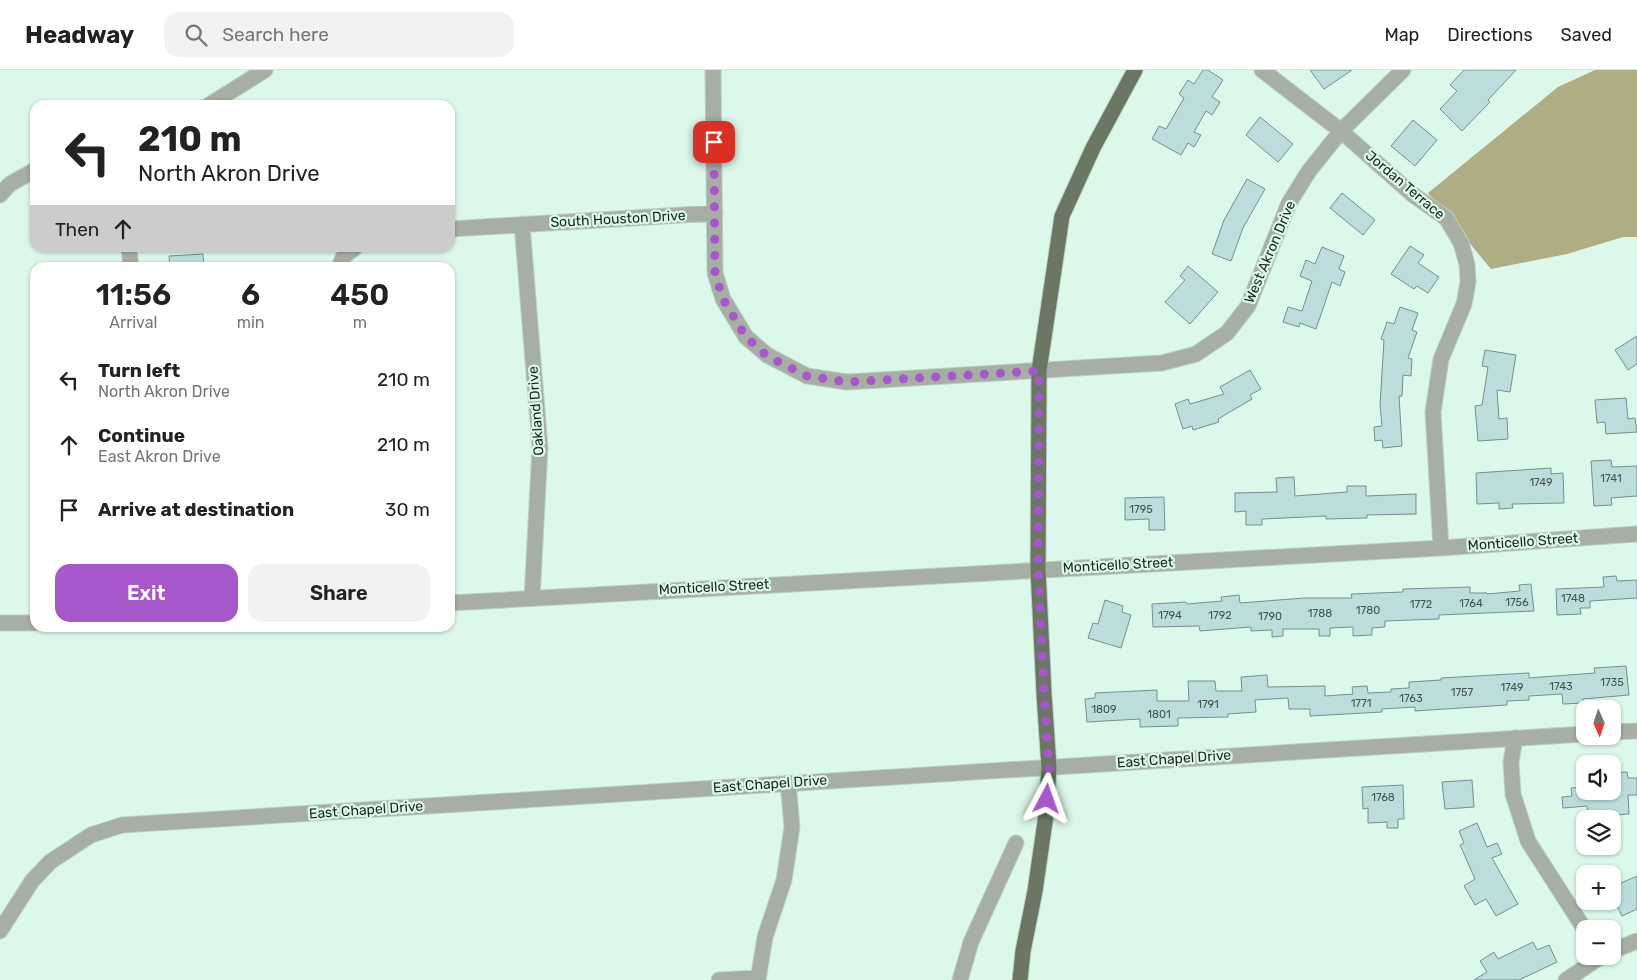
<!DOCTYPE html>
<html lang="en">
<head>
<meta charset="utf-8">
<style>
  body { margin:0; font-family:Rubik,sans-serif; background:#f2f2f2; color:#222; height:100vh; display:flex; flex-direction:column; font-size:19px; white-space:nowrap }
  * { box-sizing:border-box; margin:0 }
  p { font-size:16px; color:#767676 }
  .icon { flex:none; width:28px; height:28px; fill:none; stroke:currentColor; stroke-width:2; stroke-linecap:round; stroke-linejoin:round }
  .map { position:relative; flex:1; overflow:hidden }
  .drawer { position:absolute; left:30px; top:192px; width:425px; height:370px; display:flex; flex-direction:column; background:#fff; border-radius:15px; box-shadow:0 1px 4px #0004 }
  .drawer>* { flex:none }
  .banner { position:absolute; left:30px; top:30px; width:425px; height:152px; border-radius:15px; box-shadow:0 1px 4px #0004; background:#fff; color:#222; overflow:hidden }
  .needle { width:32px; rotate:177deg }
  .tools { position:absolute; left:1576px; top:630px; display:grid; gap:10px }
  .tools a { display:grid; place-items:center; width:45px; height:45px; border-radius:10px; background:#fff; box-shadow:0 1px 4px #0004; font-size:25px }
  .pin { position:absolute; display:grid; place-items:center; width:42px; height:42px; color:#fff; margin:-21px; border-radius:10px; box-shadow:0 2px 8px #0006 }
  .me { position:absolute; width:55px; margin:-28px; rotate:4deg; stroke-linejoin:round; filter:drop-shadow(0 0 4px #0008) }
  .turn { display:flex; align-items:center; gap:18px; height:105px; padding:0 25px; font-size:22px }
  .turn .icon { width:65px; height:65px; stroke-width:2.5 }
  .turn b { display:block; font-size:35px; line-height:42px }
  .then { display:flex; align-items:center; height:48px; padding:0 25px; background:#0003; gap:10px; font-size:19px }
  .eta { display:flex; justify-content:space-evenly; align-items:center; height:85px; text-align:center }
  .eta b { font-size:30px; font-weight:600; line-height:35px }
  .action { display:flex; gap:10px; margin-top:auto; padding:10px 25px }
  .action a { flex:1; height:58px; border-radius:15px; background:#a657c9; color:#fff; font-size:20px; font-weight:600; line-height:58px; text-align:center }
  .action a+a { background:#f2f2f2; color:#222 }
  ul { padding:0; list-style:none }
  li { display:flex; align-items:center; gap:15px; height:65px; padding:0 25px }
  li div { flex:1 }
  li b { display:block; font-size:19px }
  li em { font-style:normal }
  header { display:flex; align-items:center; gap:30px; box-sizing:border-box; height:70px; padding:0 25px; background:#fff; border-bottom:1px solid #e0e0e0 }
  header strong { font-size:24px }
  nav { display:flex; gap:28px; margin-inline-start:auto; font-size:18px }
  .search { width:350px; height:45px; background:#f2f2f2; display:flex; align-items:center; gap:12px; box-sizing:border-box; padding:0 18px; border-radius:15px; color:#767676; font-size:19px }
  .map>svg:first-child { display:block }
  .forest { fill:#b0ad85 }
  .building { fill:#bcdddc; stroke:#729190 }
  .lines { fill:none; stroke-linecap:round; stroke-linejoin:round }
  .minor-casing { stroke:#b9d2c6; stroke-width:17 }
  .major-casing { stroke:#b9d2c6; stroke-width:17 }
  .minor { stroke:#a7aea4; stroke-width:15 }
  .major { stroke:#6b7665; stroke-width:15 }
  .route { stroke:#a657c9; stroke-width:9; stroke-dasharray:0 16.2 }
  .labels { text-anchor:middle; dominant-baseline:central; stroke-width:4.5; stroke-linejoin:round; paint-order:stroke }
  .number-label { font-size:11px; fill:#435450 }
  .street-label { font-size:14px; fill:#1b2621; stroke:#dcf8ea }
</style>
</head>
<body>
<header>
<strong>Headway</strong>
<div class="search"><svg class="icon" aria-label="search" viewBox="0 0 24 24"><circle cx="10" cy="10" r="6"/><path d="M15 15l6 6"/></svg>Search here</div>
<nav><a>Map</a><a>Directions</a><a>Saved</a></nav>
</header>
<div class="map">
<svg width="1637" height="910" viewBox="0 0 1637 910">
  <rect width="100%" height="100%" fill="#dcf8ea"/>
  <path class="forest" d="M1595 0H1637V167H1623L1567 184 1491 199 1428 123 1558 17Z"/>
  <path class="building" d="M1203 0H1208L1223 10 1212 27 1220 32 1212 45 1206 41 1194 62 1201 65 1194 77 1188 73 1181 85 1152 69 1159 56 1166 59 1184 28 1179 24 1188 10 1194 14Z
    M1310 0H1352L1324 19Z
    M1464 0H1516L1488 30 1490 32 1462 61 1440 39 1457 21 1450 15Z
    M1260 47 1293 74 1278 92 1246 65Z
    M1413 50 1437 70 1415 96 1391 76Z
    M1247 109 1265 119 1243 158 1231 191 1212 184 1224 150Z
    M1342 123 1375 150 1363 165 1330 138Z
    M1410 176 1424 185 1418 193 1439 207 1428 223 1417 216 1414 219 1391 204Z
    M1322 177 1344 186 1339 199 1345 202 1340 216 1332 212 1316 259 1300 253 1299 257 1283 252 1288 237 1302 241 1312 211 1300 206 1306 190 1315 194Z
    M203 184 204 198H170L169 186Z
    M1188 196 1218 222 1190 254 1165 232 1185 210 1180 206Z
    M1400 237 1418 243 1412 260 1417 262 1408 288 1412 289 1411 306 1403 305 1402 326H1399L1402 376 1383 378 1382 370 1375 371 1374 357 1382 356 1380 335 1384 270 1381 269 1387 252 1394 254Z
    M1637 266V294L1628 300 1615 280Z
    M1485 280 1516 285 1510 322 1497 320 1499 349 1507 348 1508 369 1478 371 1475 336 1482 335 1488 297 1482 296Z
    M1250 300 1261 319 1250 325 1252 329 1218 349 1219 352 1193 360 1192 356 1183 359 1175 334 1188 329 1190 334 1224 324 1220 317Z
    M1626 328 1628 349 1635 348 1637 362 1606 364 1605 352 1597 353 1595 330Z
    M1611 390 1612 397 1637 396V426L1611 428 1612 435 1594 436 1591 391Z
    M1551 398V404L1563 403 1564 433 1512 434 1513 438 1499 439V433L1477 434 1476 403Z
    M1294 407 1295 426 1347 422V416H1366V426L1416 424V444L1367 445V448L1326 449V446L1262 449V455H1246V441L1235 442V423L1277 422 1276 408Z
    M1164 427 1165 460H1149V449L1125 450V428Z
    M1616 506 1617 511 1637 510V528L1590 531V538H1580L1581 544 1557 545 1556 519 1604 517 1603 507Z
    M1531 514 1534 541 1439 545V549L1385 551V557L1372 558V565L1353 566V557L1330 558V566H1319V559H1283V566L1272 567V560L1251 561V557L1200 561 1199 556 1153 557 1152 534 1186 532 1187 534 1222 531 1221 527 1239 525 1240 533 1304 528H1352L1351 524 1403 522V519L1438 518 1470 517V523H1487V524L1520 521 1519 515Z
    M1105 530 1123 536 1122 542 1131 545 1121 578 1088 568 1093 553 1098 554Z
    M1626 596 1629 625 1583 629V633L1563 634 1562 624 1529 626V630L1507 631V635L1415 641V637L1382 639V642L1310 646V639H1289L1288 628 1255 630 1256 642 1228 644V647L1178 648V656L1140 657V649L1087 652 1085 629 1095 628V623L1157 620V631H1189L1188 611H1215L1216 621H1242L1241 607 1267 605 1268 617 1325 616V626L1353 624 1352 617 1367 616 1368 623 1391 622V619L1409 618V612L1441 610V608L1529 603V608L1595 603 1594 598Z
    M1627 702 1628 708H1637V725H1628L1629 744 1588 747 1587 736 1563 738 1562 727 1572 726 1571 718 1585 717V721H1612V703Z
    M1472 710 1474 737 1445 739 1442 712Z
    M1403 715 1404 749H1398V758H1387V752L1368 753V738L1363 739 1362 717Z
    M1477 753 1487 777 1497 773 1502 784 1492 788 1518 834 1496 846 1486 829 1475 835 1464 816 1475 809 1460 775 1464 773 1459 761Z
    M1637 806V839L1622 846 1612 826V817Z
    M1533 872 1537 880 1549 875 1557 892 1519 910H1474L1487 902 1480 891 1494 882 1498 889Z"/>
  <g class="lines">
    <g class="minor-casing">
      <path id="minor" d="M713 0 715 203 723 229 746 267 767 285 807 306 847 312 1162 293 1196 284 1227 263 1248 236 1289 133 1309 101 1341 61 1403 0
        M1262 0 1341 61 1412 124 1446 148 1461 173 1467 194 1468 212 1464 234 1441 289 1433 342 1441 478
        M209 35 265 0
        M0 125 10 114 35 100
        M522 154 540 378 532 528
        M450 159 715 143
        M129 178 131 198
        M339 198 343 187 355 178
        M450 533 1441 478 1637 464
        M0 553H35
        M1612 662 1637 661
        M1515 668 1511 692 1513 724 1528 771 1585 860
        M0 861 32 811 50 792 91 765 122 755 1585 664
        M1612 881 1637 871
        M719 910 758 908
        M758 910 765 867 784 810 792 757 788 713
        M960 910 971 872 1016 773
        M1566 910 1602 886"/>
    </g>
    <g class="major-casing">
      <path id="major" d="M1020 910 1023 881 1035 821 1046 745 1049 697 1044 624 1038 499 1039 301 1062 146 1093 78 1135 0"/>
    </g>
    <use href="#minor" class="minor"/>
    <use href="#major" class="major"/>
  </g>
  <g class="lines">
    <path class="route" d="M714 72 715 203 723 229 738 254 746 267 767 286 807 306 847 312 1039 301 1038 499 1044 624 1049 697 1047 729"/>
  </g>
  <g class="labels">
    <g class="number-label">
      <text x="1611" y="408">1741</text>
      <text x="1541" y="412">1749</text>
      <text x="1141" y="439">1795</text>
      <text x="1573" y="528">1748</text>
      <text x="1517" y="532">1756</text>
      <text x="1471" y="533">1764</text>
      <text x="1421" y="534">1772</text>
      <text x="1368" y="540">1780</text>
      <text x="1320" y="543">1788</text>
      <text x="1170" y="545">1794</text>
      <text x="1220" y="545">1792</text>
      <text x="1270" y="546">1790</text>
      <text x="1612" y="612">1735</text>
      <text x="1561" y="616">1743</text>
      <text x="1512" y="617">1749</text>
      <text x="1462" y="622">1757</text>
      <text x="1411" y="628">1763</text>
      <text x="1361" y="633">1771</text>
      <text x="1208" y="634">1791</text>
      <text x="1104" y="639">1809</text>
      <text x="1159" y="644">1801</text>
      <text x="1383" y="727">1768</text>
    </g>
    <g class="street-label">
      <text transform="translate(1405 115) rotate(40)">Jordan Terrace</text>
      <text transform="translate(618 149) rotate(-3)">South Houston Drive</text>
      <text transform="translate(1270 182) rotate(-67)">West Akron Drive</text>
      <text transform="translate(536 341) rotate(-94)">Oakland Drive</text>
      <text transform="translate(1523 472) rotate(-4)">Monticello Street</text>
      <text transform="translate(1118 495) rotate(-3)">Monticello Street</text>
      <text transform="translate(714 517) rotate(-3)">Monticello Street</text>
      <text transform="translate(1174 689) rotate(-4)">East Chapel Drive</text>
      <text transform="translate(770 714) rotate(-4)">East Chapel Drive</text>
      <text transform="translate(366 740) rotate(-4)">East Chapel Drive</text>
    </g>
  </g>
</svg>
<div class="tools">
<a><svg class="needle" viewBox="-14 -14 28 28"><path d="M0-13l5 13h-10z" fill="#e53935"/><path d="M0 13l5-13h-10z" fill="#767676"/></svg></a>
<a><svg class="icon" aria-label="sound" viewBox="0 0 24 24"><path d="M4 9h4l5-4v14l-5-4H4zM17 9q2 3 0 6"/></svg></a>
<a><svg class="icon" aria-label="layers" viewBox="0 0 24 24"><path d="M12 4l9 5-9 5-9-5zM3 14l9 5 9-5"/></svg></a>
<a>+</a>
<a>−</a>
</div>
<div class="pin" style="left:714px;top:72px;background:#d93025"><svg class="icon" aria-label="arrive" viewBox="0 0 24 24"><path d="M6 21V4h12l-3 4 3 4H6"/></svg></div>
<svg class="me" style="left:1047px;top:729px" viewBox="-20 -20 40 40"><path d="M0-17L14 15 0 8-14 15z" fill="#a657c9" stroke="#fff" stroke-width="4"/></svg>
<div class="banner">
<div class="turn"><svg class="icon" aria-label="left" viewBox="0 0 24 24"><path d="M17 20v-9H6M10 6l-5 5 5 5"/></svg><div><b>210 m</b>North Akron Drive</div></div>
<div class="then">Then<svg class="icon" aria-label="ahead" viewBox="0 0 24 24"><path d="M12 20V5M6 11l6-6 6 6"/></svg></div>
</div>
<section class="drawer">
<div class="eta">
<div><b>11:56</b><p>Arrival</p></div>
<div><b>6</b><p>min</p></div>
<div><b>450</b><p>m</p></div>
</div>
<ul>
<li><svg class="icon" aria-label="left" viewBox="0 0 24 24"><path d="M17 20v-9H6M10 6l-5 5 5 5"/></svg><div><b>Turn left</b><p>North Akron Drive</p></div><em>210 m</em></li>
<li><svg class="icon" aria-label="ahead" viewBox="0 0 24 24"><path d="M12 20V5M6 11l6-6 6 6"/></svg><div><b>Continue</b><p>East Akron Drive</p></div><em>210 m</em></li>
<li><svg class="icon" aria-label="arrive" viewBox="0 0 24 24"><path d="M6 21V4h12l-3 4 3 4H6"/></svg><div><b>Arrive at destination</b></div><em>30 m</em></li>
</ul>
<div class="action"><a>Exit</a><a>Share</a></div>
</section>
</div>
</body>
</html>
